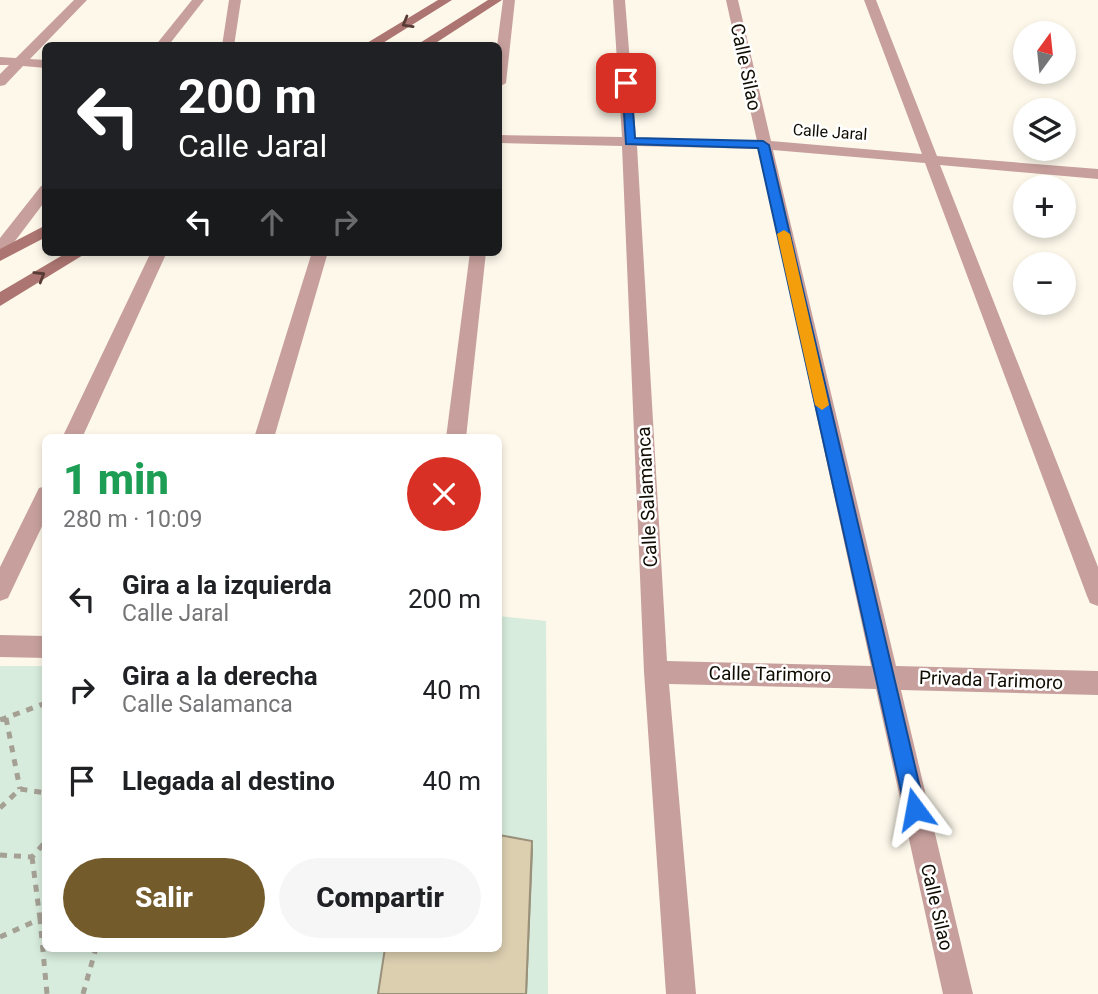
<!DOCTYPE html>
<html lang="es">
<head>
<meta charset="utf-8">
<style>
  body { margin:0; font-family:Roboto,sans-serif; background:#f6f6f6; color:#202124; height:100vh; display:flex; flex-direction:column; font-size:26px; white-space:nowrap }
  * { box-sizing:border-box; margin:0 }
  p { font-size:23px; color:#757577 }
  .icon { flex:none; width:38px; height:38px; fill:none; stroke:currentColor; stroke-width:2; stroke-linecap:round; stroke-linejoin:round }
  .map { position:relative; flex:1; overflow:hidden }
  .details { position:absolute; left:42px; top:434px; width:460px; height:518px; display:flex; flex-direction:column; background:#fff; border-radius:10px; box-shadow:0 4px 10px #0003 }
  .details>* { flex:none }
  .top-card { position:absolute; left:42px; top:42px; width:460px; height:214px; border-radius:10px; box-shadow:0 4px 10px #0003; background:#202124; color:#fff; overflow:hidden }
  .needle { width:46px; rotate:15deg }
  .tools { position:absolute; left:1013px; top:21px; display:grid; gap:14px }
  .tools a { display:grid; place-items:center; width:63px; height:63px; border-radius:50%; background:#fff; box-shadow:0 4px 10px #0003; font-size:35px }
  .pin { position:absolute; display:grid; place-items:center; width:60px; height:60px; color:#fff; margin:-30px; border-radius:14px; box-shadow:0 4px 10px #0006 }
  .me { position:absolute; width:77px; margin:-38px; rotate:347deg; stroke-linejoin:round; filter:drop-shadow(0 0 5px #0008) }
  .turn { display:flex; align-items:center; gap:24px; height:147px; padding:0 21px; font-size:32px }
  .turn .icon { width:91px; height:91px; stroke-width:2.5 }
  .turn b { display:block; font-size:49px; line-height:60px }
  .lanes { display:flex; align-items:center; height:66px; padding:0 21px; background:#0003; justify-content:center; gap:35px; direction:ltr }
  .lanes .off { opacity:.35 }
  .round { display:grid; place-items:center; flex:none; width:74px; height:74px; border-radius:37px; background:#f6f6f6 }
  .summary { display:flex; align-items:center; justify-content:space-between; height:119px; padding:0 21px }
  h1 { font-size:42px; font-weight:800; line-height:52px; color:#1e9e55 }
  .action { display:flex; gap:14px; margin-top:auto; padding:14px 21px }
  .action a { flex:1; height:80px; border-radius:42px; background:#735b2c; color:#fff; font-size:28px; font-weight:800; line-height:80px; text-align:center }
  .action a+a { background:#f6f6f6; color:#202124 }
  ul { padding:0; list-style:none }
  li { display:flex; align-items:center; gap:21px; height:91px; padding:0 21px }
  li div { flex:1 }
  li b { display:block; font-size:26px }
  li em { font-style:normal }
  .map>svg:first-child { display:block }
  .green { fill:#d7ecdd }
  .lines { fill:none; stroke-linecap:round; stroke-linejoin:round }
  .path { stroke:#a5a094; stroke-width:5; stroke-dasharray:7 7; stroke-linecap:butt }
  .street { fill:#c7a09d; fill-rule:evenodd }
  .secondary { fill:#ac7571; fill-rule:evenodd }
  .shaded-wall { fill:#9a917b }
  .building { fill:#dccfb0; stroke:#9a917b; stroke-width:2 }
  .oneway { stroke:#573b34 }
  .route { fill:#1a73e8; stroke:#114b97; stroke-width:2 }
  .slow { fill:#f59e0b }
  .labels { text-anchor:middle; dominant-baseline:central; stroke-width:5; stroke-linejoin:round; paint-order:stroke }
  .far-street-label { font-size:16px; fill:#110c02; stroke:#fff }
  .street-label { font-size:19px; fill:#110c02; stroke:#fff }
</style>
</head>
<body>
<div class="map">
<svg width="1098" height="994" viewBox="0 0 1098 994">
  <rect width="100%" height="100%" fill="#fdf8ea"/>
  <path class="green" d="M499 616 546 621 548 994H0V666H45L46 948H499Z"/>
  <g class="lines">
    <path class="path" d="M6 718 20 789
      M0 720 46 703
      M0 808 20 789 46 793
      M0 855 32 857 46 841
      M32 857 40 919
      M0 937 40 919 47 994
      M83 994 96 948"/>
    <path class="street" d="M74 0H87L30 59 46 60V68L23 66 5 85 0 86V74L9 65H0V57L16 58Z
      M192 0H204L168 46H155Z
      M229 0H241L234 46H222Z
      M503 0H515L506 83 499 87 497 46Z
      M613 0H625L636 138 757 141 726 0H738L771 141 922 154 864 0H876L937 156 1098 169V179L940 165 1098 567V606L1090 603 1087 596 925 163 773 150 896 666 1098 671V695L901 690 973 994H943L876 689 669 684 696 994H666L644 672 622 146 499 143V135L622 137ZM637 146 759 149 871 666 667 661Z
      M46 184V200L6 253 0 254V238L41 186Z
      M151 252H167L82 438H62Z
      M312 252H328L274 438H254Z
      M470 252H486L466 438H446Z
      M46 486V518L8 598 0 601V567L39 488Z
      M0 635 46 636V658L0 657Z"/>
    <path class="secondary" d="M438 0H452L378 46H362Z
      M488 0H502L431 46H415Z
      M46 225V237L0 261V249Z
      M68 252H88L0 306V292Z"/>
  </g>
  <path class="shaded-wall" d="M532 841 533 850 527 994H526Z"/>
  <path class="building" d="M499 835 532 841 526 994H378L385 948H499Z"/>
  <defs><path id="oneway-chevron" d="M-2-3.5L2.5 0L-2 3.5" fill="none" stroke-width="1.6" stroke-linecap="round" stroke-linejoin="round" transform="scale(1.75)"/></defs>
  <g class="oneway">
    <use href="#oneway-chevron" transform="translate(407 23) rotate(150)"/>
    <use href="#oneway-chevron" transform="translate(40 276) rotate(-31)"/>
  </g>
  <path class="route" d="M622 81 631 83 635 138 763 141 769 145 925 809 922 816 915 819 908 816 905 809 758 148 626 144Z"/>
  <path class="slow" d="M784 230 790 234 829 405 822 410 815 405 777 234Z"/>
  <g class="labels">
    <g class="far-street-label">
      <text transform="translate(830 132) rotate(4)">Calle Jaral</text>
    </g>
    <g class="street-label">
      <text transform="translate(746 67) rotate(78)">Calle Silao</text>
      <text transform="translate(647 497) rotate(-93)">Calle Salamanca</text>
      <text transform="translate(770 674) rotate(1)">Calle Tarimoro</text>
      <text transform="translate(991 680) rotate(2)">Privada Tarimoro</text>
      <text transform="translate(937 907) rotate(77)">Calle Silao</text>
    </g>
  </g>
</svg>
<div class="tools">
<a><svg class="needle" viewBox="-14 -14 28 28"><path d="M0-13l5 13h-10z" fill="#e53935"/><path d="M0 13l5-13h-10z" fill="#757577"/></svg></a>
<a><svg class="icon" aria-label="layers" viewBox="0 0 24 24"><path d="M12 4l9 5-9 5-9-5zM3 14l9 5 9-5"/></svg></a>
<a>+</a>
<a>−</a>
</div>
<div class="pin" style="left:626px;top:83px;background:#d93025"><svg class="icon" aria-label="arrive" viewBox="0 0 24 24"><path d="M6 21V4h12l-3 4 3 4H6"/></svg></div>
<svg class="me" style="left:915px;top:809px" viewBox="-20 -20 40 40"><path d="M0-17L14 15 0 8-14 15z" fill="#1a73e8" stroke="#fff" stroke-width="4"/></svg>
<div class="top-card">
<div class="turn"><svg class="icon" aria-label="left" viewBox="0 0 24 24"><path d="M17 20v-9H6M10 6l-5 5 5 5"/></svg><div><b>200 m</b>Calle Jaral</div></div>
<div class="lanes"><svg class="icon" aria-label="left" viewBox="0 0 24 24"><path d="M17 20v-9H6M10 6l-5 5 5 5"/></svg><svg class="icon off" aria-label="ahead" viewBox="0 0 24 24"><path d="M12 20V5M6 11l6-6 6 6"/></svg><svg class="icon off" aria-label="right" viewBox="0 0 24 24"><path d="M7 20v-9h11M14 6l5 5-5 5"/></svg></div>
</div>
<section class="details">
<div class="summary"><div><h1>1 min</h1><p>280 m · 10:09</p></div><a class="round" style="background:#d93025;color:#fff"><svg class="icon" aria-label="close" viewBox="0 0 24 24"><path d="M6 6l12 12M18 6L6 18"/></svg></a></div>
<ul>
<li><svg class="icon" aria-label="left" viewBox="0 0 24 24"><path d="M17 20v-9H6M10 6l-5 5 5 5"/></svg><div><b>Gira a la izquierda</b><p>Calle Jaral</p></div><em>200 m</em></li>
<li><svg class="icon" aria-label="right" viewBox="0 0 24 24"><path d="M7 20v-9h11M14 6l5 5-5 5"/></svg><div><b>Gira a la derecha</b><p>Calle Salamanca</p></div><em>40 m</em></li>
<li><svg class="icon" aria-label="arrive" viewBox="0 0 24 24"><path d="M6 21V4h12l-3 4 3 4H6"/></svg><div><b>Llegada al destino</b></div><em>40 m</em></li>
</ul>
<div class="action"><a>Salir</a><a>Compartir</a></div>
</section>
</div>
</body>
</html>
